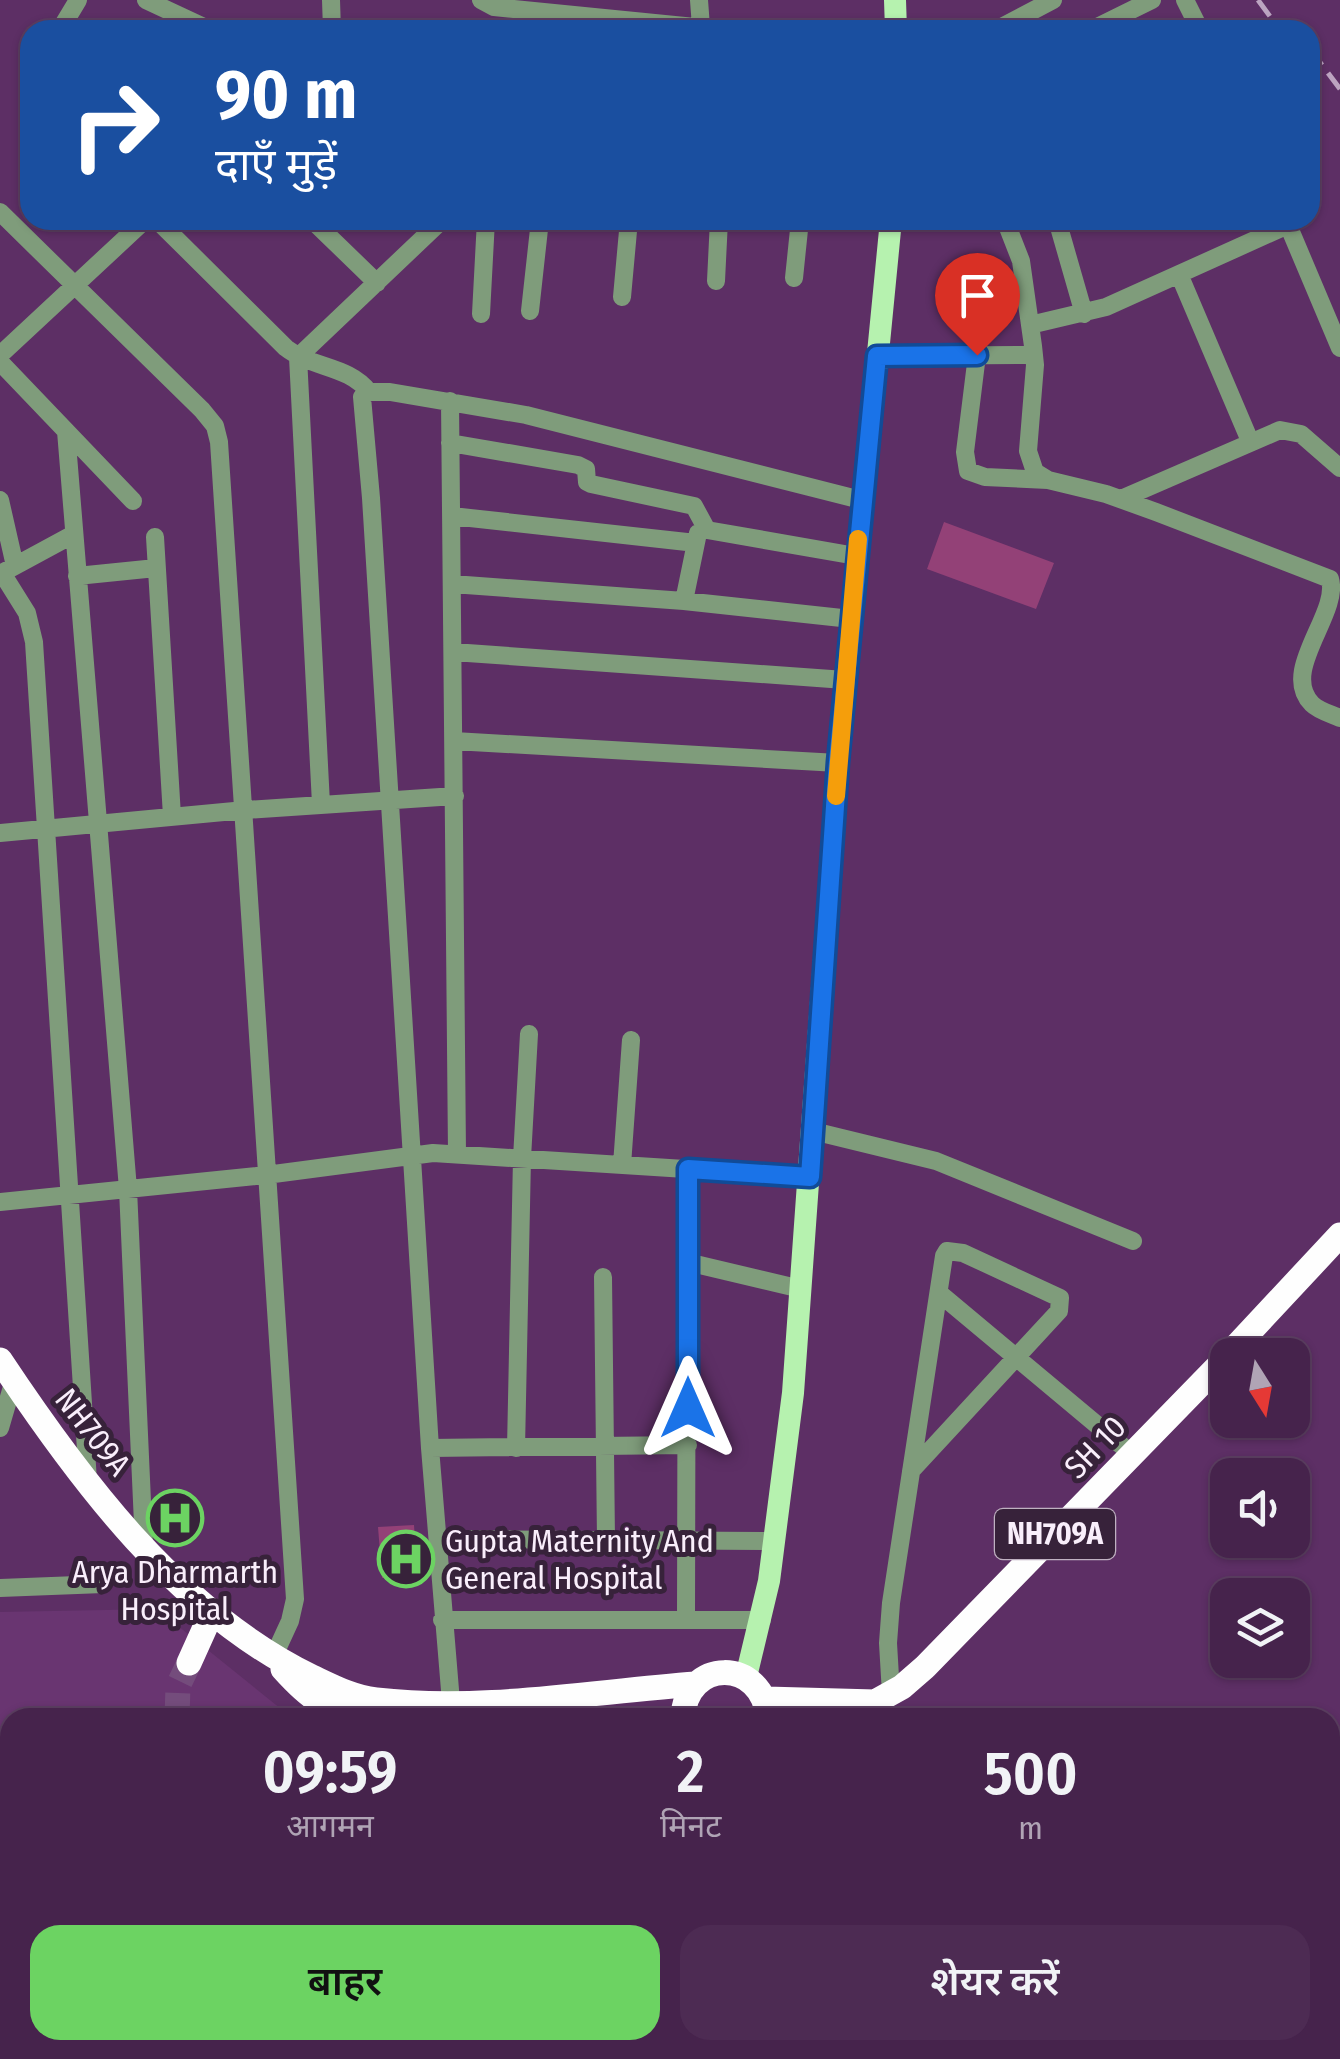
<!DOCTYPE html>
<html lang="hi">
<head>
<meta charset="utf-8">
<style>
  body { margin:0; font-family:"Fira Sans Condensed","Noto Sans Devanagari",sans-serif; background:#4d2b53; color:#f1f3f6; height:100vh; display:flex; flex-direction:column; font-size:38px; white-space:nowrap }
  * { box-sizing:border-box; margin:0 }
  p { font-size:32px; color:#b0a4b5 }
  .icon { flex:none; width:55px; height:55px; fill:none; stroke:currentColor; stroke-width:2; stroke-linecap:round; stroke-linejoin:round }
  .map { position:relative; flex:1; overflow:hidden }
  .details { position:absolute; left:0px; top:1708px; width:1340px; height:352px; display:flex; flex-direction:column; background:#46234c; border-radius:30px 30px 0 0; box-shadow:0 2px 8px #0004,0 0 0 2px #5e4064 }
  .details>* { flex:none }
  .top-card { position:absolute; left:20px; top:20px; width:1300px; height:210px; border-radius:30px; box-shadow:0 2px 8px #0004,0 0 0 2px #5e4064; background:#1a4fa0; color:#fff; overflow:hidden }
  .needle { width:65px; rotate:169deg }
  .controls { position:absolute; left:1210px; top:1338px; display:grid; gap:20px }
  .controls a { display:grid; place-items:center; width:100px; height:100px; border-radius:20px; background:#46234c; box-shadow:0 2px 8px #0004,0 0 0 2px #5e4064; font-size:50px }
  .pin { position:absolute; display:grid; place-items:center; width:85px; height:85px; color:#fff; margin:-102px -42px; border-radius:50% 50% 50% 0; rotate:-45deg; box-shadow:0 0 10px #0007 }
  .pin .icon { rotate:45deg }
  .me { position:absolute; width:110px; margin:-55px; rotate:0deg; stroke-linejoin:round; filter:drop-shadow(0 0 8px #0008) }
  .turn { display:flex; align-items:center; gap:35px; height:210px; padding:0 30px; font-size:45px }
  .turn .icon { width:130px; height:130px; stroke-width:2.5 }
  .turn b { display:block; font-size:70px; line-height:85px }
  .eta { display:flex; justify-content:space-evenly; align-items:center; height:170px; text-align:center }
  .eta b { font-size:60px; font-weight:600; line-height:70px }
  .primary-button { display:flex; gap:20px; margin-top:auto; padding:20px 30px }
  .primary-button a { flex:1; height:115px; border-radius:30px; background:#6cd362; color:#111; font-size:40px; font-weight:600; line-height:115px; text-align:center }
  .primary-button a+a { background:#4d2b53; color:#f1f3f6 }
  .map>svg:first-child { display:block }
  .built { fill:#693571 }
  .building { fill:#934177 }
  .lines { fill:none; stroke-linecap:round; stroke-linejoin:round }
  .highway-tunnel { stroke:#744c7c; stroke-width:25; stroke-dasharray:25 12; stroke-linecap:butt }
  .minor { stroke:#7f9c7b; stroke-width:18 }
  .major { stroke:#b6f2af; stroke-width:22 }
  .highway { stroke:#fefefe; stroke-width:25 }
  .rail { stroke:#bca4c1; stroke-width:5; stroke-dasharray:20 10; stroke-linecap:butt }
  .route-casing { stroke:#114b97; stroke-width:25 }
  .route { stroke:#1a73e8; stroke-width:18 }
  .slow { stroke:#f59e0b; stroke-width:18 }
  .labels { text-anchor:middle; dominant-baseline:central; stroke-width:10; stroke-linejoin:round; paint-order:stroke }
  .shield { fill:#37223a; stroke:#bfb1c1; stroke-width:2.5 }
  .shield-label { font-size:30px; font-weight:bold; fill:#f9eefb }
  .street-label { font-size:32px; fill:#f9eefb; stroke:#37223a }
  .poi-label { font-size:32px; fill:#f9eefb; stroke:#37223a; text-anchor:start }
</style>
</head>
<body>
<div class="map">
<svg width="1340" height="2059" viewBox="0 0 1340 2059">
  <rect width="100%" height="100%" fill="#5d2f65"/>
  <path class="built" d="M157 1609 291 1717 10 1718V1923L0 1924V1612Z"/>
  <path class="building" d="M944 522 1054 563 1036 609 927 569Z
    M414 1525 416 1554 422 1553 424 1575 382 1578 378 1527Z"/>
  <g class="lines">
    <path class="highway-tunnel" d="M177 1718 178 1686 189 1663"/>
    <path class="minor" d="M146 0 210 30
      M331 0 332 30
      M481 0 494 7 725 30
      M699 0 701 27
      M1185 0 1200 30
      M60 30 78 0
      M996 30 1053 0
      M1091 30 1152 0
      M0 212 202 410 215 426 219 442 295 1599 290 1621 273 1658
      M157 220 286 348C313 369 348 365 369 392
      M312 220 377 283
      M1005 220 1021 261 1033 346 1035 365 1028 451 1035 472 1048 480 1106 494 1156 512 1330 579C1340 614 1279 671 1312 704 1319 711 1331 714 1340 718
      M1057 220 1084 314
      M1286 220 1340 348
      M1179 274 1250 441
      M794 278 800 220
      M716 281 719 220
      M622 297 629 220
      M530 311 540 220
      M481 314 486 220
      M1030 325 1106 307 1288 225
      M0 355 145 220
      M977 355 965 452 968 471 985 477 1048 480
      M877 356 1034 355
      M0 362 133 501
      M450 401 457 1154
      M66 431 128 1189 144 1546
      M450 443 578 465 586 469 587 482 591 484 694 506 707 530 856 556
      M1121 499 1280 430 1301 434 1340 468
      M0 500 15 566
      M452 516 696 543
      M155 537 172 816
      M2 573 27 613 34 642 88 1481
      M0 574 74 534
      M77 576 156 568
      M452 584 684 601 851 619
      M684 601 698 533
      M453 652 845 680
      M454 741 838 763
      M321 804 298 357 440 222
      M0 833 245 810 455 796
      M813 1131 936 1161 1133 1241
      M622 1165 631 1040
      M0 1202 266 1175 433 1153 810 1177
      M687 1262 801 1289
      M603 1277 606 1540
      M939 1293 1133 1455
      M0 1428 14 1380
      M430 1448 688 1445
      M516 1448 522 1158 529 1034
      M438 1539 775 1541
      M0 1588 103 1584
      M442 1620H762
      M686 1620 687 1169
      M891 1694 888 1643 891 1603 944 1256 947 1251 963 1253 1060 1298 1059 1311 911 1471
      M451 1702 430 1448 371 498 362 397 369 392H390L526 415 861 500
      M678 2053 784 2050
      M1263 2059V2050"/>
    <path class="major" d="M895 0 896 30
      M746 1677 769 1581 793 1393 838 763 891 220
      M835 1718 872 1704"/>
    <path class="highway" d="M1228 1355 1340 1235
      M0 1360C81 1482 177 1611 312 1677 333 1687 352 1697 376 1700 483 1712 589 1692 696 1684
      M189 1663 212 1612
      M283 1669C309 1698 326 1711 366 1718
      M766 1699 875 1702 902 1687 925 1667 1228 1356
      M683 1718C685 1658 763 1657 768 1718
      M70 2059 71 2050"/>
    <path class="rail" d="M1258 0 1280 30
      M1310 49 1340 89
      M1330 1834H1340
      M0 1854H10"/>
  </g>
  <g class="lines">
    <g class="route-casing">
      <path id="route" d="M688 1408V1169L810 1177 838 762 877 356 977 355"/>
    </g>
    <use href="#route" class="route"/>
    <path class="slow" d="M836 796 858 539"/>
  </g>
  <defs>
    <g id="hospital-ring" transform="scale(2.875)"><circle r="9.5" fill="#37223a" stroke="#6cd362" stroke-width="1.5"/><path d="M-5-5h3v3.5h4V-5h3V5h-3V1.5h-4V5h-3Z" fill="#6cd362"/></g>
  </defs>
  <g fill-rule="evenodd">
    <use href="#hospital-ring" x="175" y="1518"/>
    <use href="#hospital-ring" x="406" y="1559"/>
  </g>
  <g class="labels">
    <rect class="shield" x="995" y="1509" width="120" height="50" rx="8"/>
    <g class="shield-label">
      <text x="1055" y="1534">NH709A</text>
    </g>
    <g class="street-label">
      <text transform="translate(93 1432) rotate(52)">NH709A</text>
      <text transform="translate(1095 1447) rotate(-46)">SH 10</text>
    </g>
    <g class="poi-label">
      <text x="445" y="1541">Gupta Maternity And<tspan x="445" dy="37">General Hospital</tspan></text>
      <text x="175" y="1572" text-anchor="middle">Arya Dharmarth<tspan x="175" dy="37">Hospital</tspan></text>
    </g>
  </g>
</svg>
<div class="controls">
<a><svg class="needle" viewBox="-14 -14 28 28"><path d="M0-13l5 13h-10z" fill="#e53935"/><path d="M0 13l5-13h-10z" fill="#b0a4b5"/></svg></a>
<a><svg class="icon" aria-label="sound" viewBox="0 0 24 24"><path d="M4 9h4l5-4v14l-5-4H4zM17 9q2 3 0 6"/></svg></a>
<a><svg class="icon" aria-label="layers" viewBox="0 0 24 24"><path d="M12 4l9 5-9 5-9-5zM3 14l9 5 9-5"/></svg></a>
</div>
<div class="pin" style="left:977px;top:355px;background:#d93025"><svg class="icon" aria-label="arrive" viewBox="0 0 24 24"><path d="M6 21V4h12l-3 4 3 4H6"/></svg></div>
<svg class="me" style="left:688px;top:1408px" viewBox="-20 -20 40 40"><path d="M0-17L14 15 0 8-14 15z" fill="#1a73e8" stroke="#fff" stroke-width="4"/></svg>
<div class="top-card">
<div class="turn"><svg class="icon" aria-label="right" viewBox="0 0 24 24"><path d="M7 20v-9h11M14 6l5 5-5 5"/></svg><div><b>90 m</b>दाएँ मुड़ें</div></div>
</div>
<section class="details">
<div class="eta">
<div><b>09:59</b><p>आगमन</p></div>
<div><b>2</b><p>मिनट</p></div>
<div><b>500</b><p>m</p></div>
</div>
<div class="primary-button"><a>बाहर</a><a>शेयर करें</a></div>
</section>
</div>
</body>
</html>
